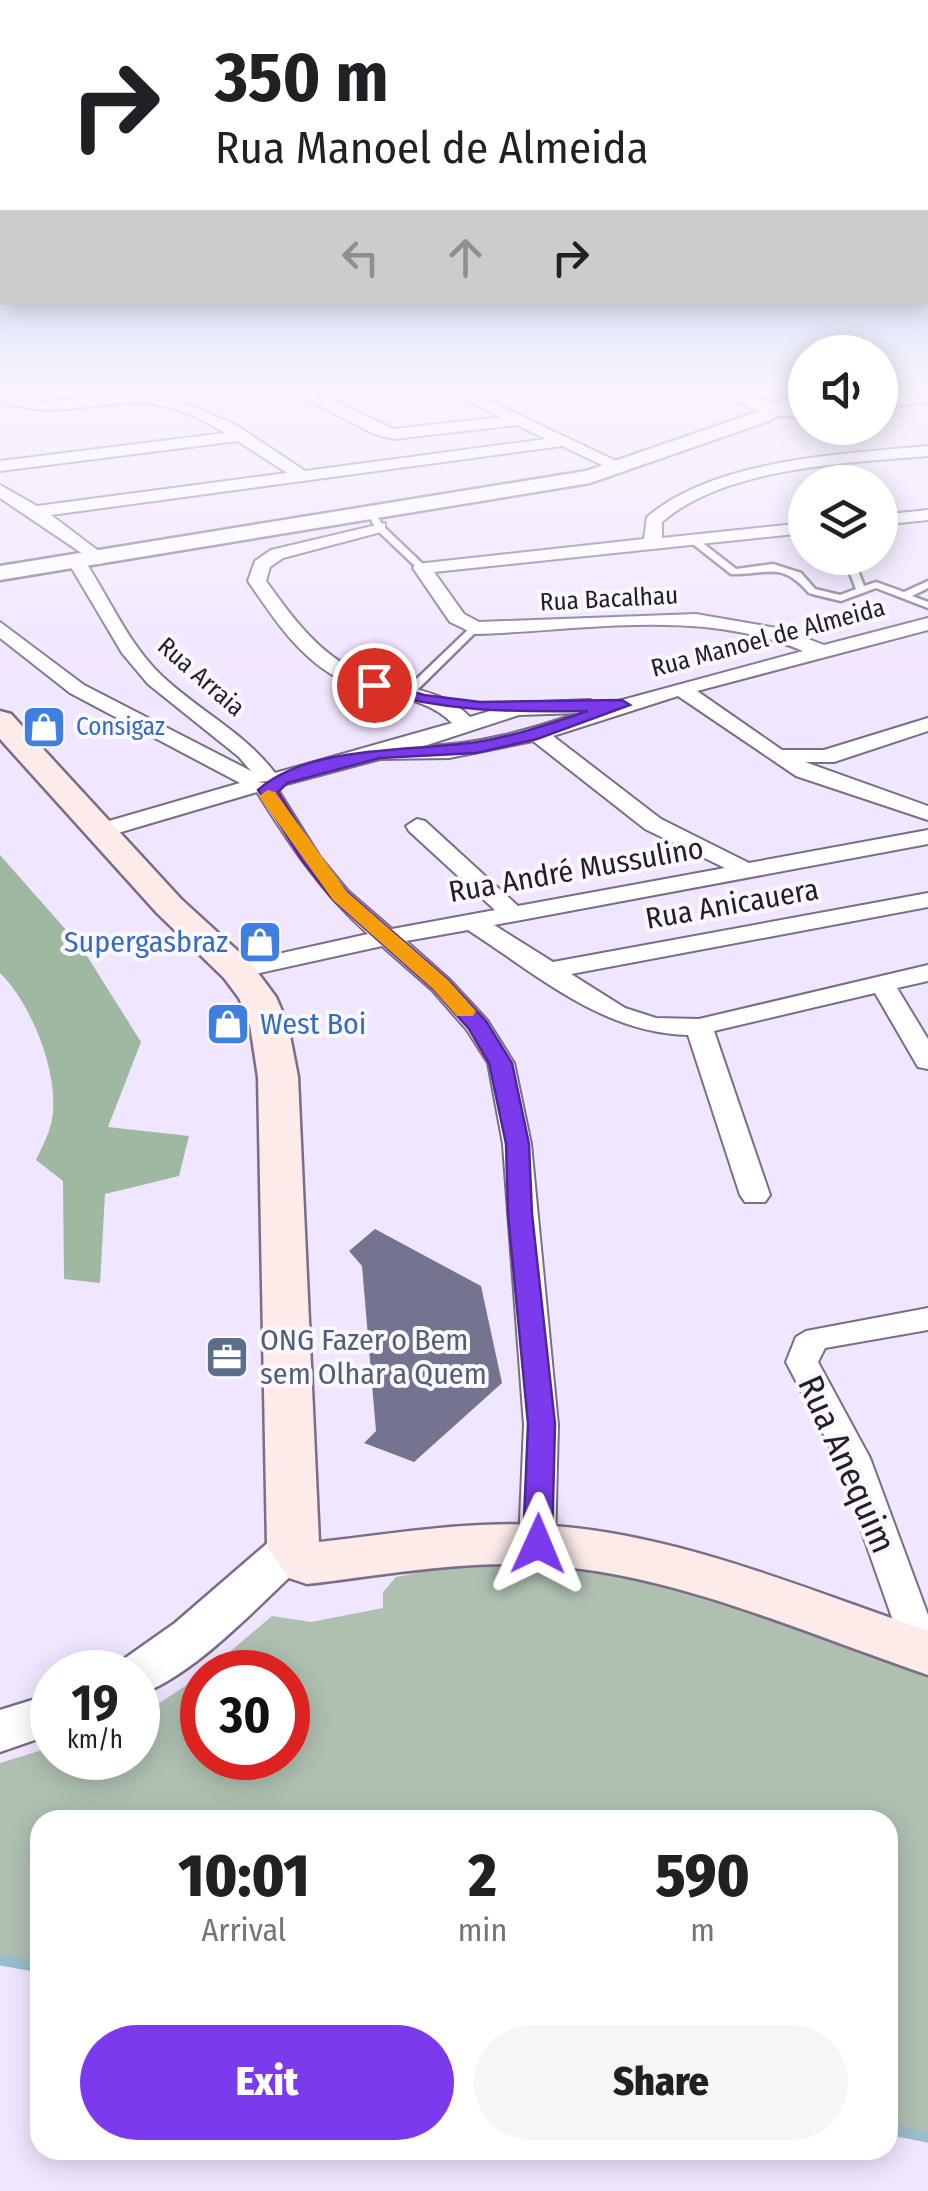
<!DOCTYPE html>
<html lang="en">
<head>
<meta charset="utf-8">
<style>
  body { margin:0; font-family:"Fira Sans Condensed",sans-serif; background:#f6f6f6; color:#202124; height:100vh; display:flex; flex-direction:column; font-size:38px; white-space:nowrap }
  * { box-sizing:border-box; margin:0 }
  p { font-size:32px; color:#757577 }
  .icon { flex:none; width:55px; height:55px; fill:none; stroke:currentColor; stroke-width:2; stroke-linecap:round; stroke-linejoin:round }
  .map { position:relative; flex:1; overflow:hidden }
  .panel { position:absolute; left:30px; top:1810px; width:868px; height:350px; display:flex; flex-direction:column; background:#fff; border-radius:30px; box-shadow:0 5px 25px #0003 }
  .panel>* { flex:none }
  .banner { position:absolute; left:0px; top:0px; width:930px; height:305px; box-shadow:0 5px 25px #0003; background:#fff; color:#202124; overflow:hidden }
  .tools { position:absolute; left:788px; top:335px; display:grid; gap:20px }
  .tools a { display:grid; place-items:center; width:110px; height:110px; border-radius:50%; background:#fff; box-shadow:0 5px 25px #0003; font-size:50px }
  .speed { position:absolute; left:30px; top:1650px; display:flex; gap:20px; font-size:50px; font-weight:700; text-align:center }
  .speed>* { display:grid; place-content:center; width:130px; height:130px; border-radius:50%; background:#fff; box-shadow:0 5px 25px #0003; line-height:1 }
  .speed small { font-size:25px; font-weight:400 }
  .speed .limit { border:15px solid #d22; background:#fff; color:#111 }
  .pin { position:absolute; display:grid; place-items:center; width:85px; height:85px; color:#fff; margin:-42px; border:5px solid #fff; border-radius:50%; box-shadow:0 2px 10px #0007 }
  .me { position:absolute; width:110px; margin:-55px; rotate:1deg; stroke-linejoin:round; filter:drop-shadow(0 0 8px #0008) }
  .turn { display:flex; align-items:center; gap:35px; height:210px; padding:0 50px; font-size:45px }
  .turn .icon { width:130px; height:130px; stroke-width:2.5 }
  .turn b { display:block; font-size:70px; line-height:85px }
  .lanes { display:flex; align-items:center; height:95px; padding:0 50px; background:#0003; justify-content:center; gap:50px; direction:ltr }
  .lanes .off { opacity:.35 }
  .eta { display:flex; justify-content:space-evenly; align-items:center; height:170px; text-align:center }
  .eta b { font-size:60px; font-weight:800; line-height:70px }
  .action { display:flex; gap:20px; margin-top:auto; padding:20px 50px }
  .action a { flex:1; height:115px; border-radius:60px; background:#7c3aed; color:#fff; font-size:40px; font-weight:800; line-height:115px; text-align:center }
  .action a+a { background:#f6f6f6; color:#202124 }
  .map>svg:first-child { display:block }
  .green { fill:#afc0b1 }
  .forest { fill:#9eb8a1 }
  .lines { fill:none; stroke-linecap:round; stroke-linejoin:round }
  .stream { stroke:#99bdcc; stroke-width:11 }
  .building { fill:#757490 }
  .service-casing { stroke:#796d88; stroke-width:5 }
  .minor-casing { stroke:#796d88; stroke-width:4 }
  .tertiary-casing { stroke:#796d88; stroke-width:5 }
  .secondary-casing { stroke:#796d88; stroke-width:5 }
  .service { fill:#fff; fill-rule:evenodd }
  .minor { fill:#fff; fill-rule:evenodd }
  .tertiary { fill:#fff; fill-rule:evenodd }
  .secondary { fill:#fcebe8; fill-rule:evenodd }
  .route { fill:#7c3aed; stroke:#51269a; stroke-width:2.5 }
  .slow { fill:#f59e0b }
  .labels { text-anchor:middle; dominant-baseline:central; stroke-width:8; stroke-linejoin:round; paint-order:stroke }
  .far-street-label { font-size:25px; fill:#221d28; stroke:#faf7fe }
  .far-shop-label { font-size:25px; fill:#366cbe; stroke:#faf7fe; text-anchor:start }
  .street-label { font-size:30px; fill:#221d28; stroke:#faf7fe }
  .shop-label { font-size:30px; fill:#366cbe; stroke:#faf7fe; text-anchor:end }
  .service-label { font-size:30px; fill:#4e5e75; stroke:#faf7fe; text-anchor:start }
  .near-street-label { font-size:35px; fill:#221d28; stroke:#faf7fe }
</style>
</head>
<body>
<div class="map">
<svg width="928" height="2191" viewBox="0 0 928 2191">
  <rect width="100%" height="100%" fill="#f1e6ff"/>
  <path class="green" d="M519 1566 586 1568 687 1583 928 1655V2137L888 2129V1820H40V1972L0 1964V1763L52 1747V1758H138V1717L202 1675V1758H288V1672H206L272 1616 311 1622 383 1608V1592L396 1577 444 1568Z"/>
  <path class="forest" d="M0 855 82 948 141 1042 108 1127 189 1136 179 1176 105 1194 100 1283 64 1279 63 1181 36 1160C41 1149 48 1136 51 1124 62 1079 32 1004 0 973Z"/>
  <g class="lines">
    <path class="stream" d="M0 1960 40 1967
      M888 2129 928 2137"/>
  </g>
  <path class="building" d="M49 716 64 731 39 739 25 723Z
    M375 1229 481 1286 502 1383 414 1462 364 1443 376 1431 362 1266 349 1251Z"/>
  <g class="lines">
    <g class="service-casing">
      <path id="service" d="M369 512H375L383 526 425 566V570H419L376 529 368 514Z
        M689 537H695L736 569 773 564 801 573 815 589 840 595 856 589 844 558H853L864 586 876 582 904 592 928 581V588L912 596 928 602V608L876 588 841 601 812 594 809 593C780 560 768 575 731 574L689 541Z
        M472 626 480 628 410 697H402V693Z"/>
    </g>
    <g class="minor-casing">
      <path id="minor" d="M0 388 37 402 132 394 175 399 236 425 305 471 546 439 517 425 394 439 374 434 286 388H305L394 429 501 417 442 388H462L631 468 617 472 562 446 51 515 104 555V563L98 564 0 498V485L37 506 287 473 238 441 0 471V461L225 433C203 420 179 407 153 404 100 397 51 424 0 399Z
        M703 388C740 387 767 407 805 407V417L769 415Z
        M928 392V402L880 408V398Z
        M928 446V456C847 463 725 467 662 522V538L805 523V533L434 572 464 614 479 622 696 614 782 629 824 645 928 618V630L697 691 782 750H824L928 718V731L834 762H805L928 806V820L796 776 678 696 553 736 661 819 749 863 928 830V844L494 925 553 962 928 893V907L571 974 625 1008 656 1018 699 1019 928 965V981L897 988 928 1039V1069L918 1067 875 993 714 1031 770 1195 765 1202H745L740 1195 688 1035C602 1033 538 975 468 930L406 941 450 980 487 1020 514 1063 531 1144 558 1425 555 1544 549 1554 537 1558 525 1554 519 1544 524 1425 503 1144 488 1063 467 1030 432 990 382 946 237 978 228 975 224 970 228 965 368 934C321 892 290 845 257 792L111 835H95L92 830 95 825 240 783 70 693 0 638V622L84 685 251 771 239 757 148 684 122 653 68 562 71 558H83C109 597 128 644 162 676 199 711 244 732 275 773L452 723C424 694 379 697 344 681 301 661 274 619 248 581L255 561 271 550 385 523V531L283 558 270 567 266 581C292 617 319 655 361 673 397 689 442 687 470 717L517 703 590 700 600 706 803 651C699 607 584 631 475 634L450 622 413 568 416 564 644 539 647 517C715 459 842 454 928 446ZM579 713C529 730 477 745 424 746L519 715ZM533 741 645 829 725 868 518 906 425 821 417 819 406 826 409 831 495 910 392 929 348 891 320 857 275 785 258 782 269 781 279 786 380 759 449 758Z
        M928 510V520L880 525V515Z
        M928 1308V1330L825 1348 818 1362 870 1458 928 1615V1665L910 1663 904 1652 836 1458 786 1362 796 1337 806 1331Z"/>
    </g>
    <g class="tertiary-casing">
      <path id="tertiary" d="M805 390V403L768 421 590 483 0 580V566L586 471 754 413Z
        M293 1530 309 1535 315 1547 309 1559C261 1602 198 1674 138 1695V1672H115L121 1661 175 1623 277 1535Z
        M52 1694V1734L0 1752V1710Z"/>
    </g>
    <g class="secondary-casing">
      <path id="secondary" d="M0 711 11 714 181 899 250 962 276 997 288 1025 298 1077 319 1542C392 1534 466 1521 539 1525 674 1532 802 1588 928 1631V1675C801 1632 677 1574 542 1565 463 1560 385 1575 307 1584L289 1578 267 1547 258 1077 250 1025 239 998 224 978 157 913 0 739Z"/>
    </g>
    <use href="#service" class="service"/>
    <use href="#minor" class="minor"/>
    <use href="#tertiary" class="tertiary"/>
    <use href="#secondary" class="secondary"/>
  </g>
  <linearGradient id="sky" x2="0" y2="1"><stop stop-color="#88b8dd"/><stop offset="0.56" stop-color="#f9f4ff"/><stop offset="1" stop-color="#f9f4ff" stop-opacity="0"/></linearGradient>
  <rect width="928" height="695" fill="url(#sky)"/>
  <path class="route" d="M374 680 424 695 480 702 622 700 630 705 537 739 476 753 380 758 287 783 278 792 319 858 347 892 448 980 486 1021 512 1063 529 1144 532 1214 555 1424 552 1544 548 1552 538 1556 527 1552 523 1544 528 1424 508 1214 506 1144 489 1063 469 1029 433 989 333 900 302 860 258 790C310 744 410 752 477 742 515 736 552 723 588 711 506 712 447 712 368 689L365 685Z"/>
  <path class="slow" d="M268 790 275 792 347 892 448 980 476 1011 473 1016H457L433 989 333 900 259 796Z"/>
  <defs>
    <g id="shop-square" transform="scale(2.25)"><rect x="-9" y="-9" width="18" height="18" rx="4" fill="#3f7fe0" stroke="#faf7fe"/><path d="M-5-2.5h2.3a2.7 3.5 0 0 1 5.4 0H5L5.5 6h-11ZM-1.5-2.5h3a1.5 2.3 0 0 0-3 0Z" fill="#fff"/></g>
    <g id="office-square" transform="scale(2.25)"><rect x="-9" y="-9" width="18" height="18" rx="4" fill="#5c6f8a" stroke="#faf7fe"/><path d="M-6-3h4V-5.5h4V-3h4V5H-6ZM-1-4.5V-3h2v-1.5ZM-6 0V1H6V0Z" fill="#fff"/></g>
  </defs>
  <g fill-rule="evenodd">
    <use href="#shop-square" x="44" y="727"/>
    <use href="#shop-square" x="260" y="942"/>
    <use href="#shop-square" x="228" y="1024"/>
    <use href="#office-square" x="227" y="1357"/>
  </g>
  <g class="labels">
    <g class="far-street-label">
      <text transform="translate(609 599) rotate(-3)">Rua Bacalhau</text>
      <text transform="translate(768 638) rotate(-15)">Rua Manoel de Almeida</text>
      <text transform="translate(201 677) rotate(41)">Rua Arraia</text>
    </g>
    <g class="far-shop-label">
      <text x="76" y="727">Consigaz</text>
    </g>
    <g class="street-label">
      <text transform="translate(576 870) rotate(-10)">Rua André Mussulino</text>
      <text transform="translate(732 904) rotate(-10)">Rua Anicauera</text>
    </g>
    <g class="shop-label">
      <text x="228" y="942">Supergasbraz</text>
      <text x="260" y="1024" text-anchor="start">West Boi</text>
    </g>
    <g class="service-label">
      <text x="260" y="1340">ONG Fazer o Bem<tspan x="260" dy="34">sem Olhar a Quem</tspan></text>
    </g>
    <g class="near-street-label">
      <text transform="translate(847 1464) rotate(66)">Rua Anequim</text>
    </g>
  </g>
</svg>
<div class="tools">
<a><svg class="icon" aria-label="sound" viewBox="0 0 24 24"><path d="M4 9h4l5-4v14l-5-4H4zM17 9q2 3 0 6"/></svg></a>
<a><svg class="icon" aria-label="layers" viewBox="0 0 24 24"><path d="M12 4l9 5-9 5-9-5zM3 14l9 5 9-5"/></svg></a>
</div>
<div class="speed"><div>19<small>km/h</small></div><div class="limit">30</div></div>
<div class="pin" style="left:374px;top:685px;background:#d93025"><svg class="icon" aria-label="arrive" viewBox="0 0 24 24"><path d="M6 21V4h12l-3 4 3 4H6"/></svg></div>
<svg class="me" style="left:538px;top:1544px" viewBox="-20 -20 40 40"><path d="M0-17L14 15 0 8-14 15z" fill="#7c3aed" stroke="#fff" stroke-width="4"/></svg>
<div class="banner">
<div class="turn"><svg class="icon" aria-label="right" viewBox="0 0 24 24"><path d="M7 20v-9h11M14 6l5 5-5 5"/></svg><div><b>350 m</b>Rua Manoel de Almeida</div></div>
<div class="lanes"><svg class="icon off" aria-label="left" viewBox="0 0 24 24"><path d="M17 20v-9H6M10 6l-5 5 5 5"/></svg><svg class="icon off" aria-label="ahead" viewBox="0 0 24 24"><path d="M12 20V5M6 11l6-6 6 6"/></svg><svg class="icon" aria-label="right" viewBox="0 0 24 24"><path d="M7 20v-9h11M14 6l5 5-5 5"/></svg></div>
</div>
<section class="panel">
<div class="eta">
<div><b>10:01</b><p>Arrival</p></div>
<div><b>2</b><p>min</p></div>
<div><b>590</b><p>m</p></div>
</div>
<div class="action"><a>Exit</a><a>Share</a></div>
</section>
</div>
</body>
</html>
